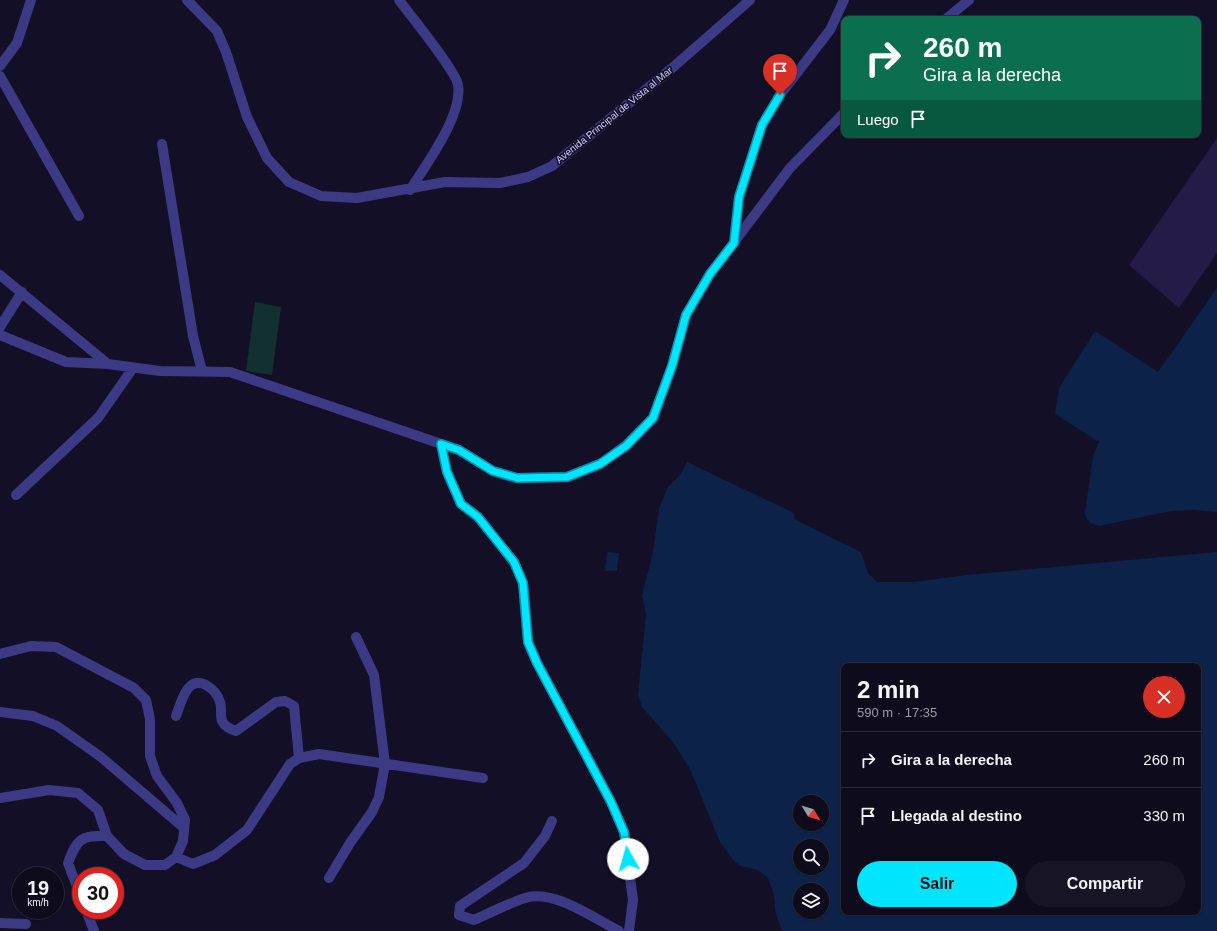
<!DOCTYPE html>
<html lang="es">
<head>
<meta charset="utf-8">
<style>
  body { margin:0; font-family:Helvetica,sans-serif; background:#171425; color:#f1f3f6; height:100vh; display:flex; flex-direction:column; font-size:15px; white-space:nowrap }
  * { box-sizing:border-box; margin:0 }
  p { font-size:13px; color:#9b9ba3 }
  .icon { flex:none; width:22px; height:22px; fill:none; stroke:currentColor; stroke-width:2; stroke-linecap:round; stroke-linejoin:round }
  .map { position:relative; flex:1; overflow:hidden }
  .drawer { position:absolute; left:841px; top:663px; width:360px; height:252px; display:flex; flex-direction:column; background:#0e0b1c; border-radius:8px; box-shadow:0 1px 3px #0004,0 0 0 1px #2e2b3b }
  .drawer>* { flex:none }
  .guide { position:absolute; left:841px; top:16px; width:360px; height:122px; border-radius:8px; box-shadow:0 1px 3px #0004,0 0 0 1px #2e2b3b; background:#0b6e4f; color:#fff; overflow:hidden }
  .needle { width:26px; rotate:128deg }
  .controls { position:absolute; left:793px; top:795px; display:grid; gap:8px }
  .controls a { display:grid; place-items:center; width:36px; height:36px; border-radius:50%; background:#0e0b1c; box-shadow:0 1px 3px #0004,0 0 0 1px #2e2b3b; font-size:20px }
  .speed { position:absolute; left:12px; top:867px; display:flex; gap:8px; font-size:20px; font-weight:700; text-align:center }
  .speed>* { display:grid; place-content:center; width:52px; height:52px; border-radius:50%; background:#0e0b1c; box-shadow:0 1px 3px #0004,0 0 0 1px #2e2b3b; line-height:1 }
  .speed small { font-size:10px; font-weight:400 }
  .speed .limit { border:6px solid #d22; background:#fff; color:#111 }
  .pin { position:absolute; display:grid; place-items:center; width:34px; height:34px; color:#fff; margin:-41px -17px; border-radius:50% 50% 50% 0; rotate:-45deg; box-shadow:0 0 4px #0007 }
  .pin .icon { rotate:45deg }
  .me { position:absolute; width:44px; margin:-22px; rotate:353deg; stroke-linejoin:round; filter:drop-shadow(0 0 3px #0008) }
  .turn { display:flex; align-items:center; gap:14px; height:84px; padding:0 16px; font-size:18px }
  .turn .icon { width:52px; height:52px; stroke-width:2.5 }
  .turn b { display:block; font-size:28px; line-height:34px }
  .then { display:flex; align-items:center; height:38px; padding:0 16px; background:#0003; gap:8px; font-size:15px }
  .round { display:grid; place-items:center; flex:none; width:42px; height:42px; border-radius:21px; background:#171425 }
  .summary { display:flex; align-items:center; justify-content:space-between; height:68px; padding:0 16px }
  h1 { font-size:24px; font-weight:700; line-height:30px }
  .button { display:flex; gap:8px; margin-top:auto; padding:8px 16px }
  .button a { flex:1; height:46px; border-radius:24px; background:#00e5ff; color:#111; font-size:16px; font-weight:700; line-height:46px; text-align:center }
  .button a+a { background:#171425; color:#f1f3f6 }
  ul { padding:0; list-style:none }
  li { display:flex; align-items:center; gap:12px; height:56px; padding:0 16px; border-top:1px solid #2e2b3b }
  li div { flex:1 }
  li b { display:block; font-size:15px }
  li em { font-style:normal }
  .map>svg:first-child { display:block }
  .green { fill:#12302f }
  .water { fill:#0c2248; fill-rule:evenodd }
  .building { fill:#241b47 }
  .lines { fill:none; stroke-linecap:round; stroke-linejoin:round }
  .minor { stroke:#3d3a85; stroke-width:10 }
  .route-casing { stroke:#0095a6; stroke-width:10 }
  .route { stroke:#00e5ff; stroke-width:7 }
  .labels { text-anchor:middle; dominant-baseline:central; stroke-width:3.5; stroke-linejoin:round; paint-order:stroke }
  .street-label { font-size:10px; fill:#d9d4ff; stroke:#130f26 }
</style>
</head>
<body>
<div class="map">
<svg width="1217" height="931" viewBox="0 0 1217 931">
  <rect width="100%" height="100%" fill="#130f26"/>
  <path class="green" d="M255 302 281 307 272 375 246 371Z"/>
  <path class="water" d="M1217 288V512L1193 510 1171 511 1099 526C1091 524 1087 522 1085 513L1093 456 1099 442 1055 414 1059 388 1095 331 1158 372Z
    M687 462 794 513V519L861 552 868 573 877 582H914L967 575 1217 552V931H782L775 910 774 895 768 878 758 870 741 866 734 861 720 842 690 769 672 741 642 707 638 695 646 614 642 595 653 552 659 508 668 487 680 475ZM844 666H1198V912H844ZM800 802H822V824H800ZM800 846H822V868H800ZM800 890H822V912H800Z
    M607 552 619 553 617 571H605Z"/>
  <path class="building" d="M1217 138V253L1179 308 1129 265Z"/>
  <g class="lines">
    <path class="minor" d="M187 0 217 31 226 52 247 117 267 158 289 182 321 196 357 198 445 182 500 183 528 177 552 166 671 69 750 0
      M399 0C410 15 456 71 458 85 463 115 426 165 410 190
      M946 19 969 0
      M0 66 17 43 31 0
      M0 76 79 216
      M162 144 193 336 202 371
      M734 243 739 197 762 125 780 95 830 30 844 0
      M0 275 108 364
      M0 327 22 292
      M0 335 66 362 108 364 160 371 230 372 459 450 493 471 517 478 567 477 600 464 626 445 653 418 672 366 686 315 710 274 790 168 844 113
      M441 444 447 472 461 504 478 517 514 562 523 583 528 642 537 663 611 802 624 832 633 900 629 931
      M16 495 98 418 133 368
      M0 654 31 646 56 647 134 688 146 700 150 719V756L157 776 177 803 185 820 183 841 176 857 165 865H145L124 854 107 836 98 810 78 793 49 790 0 798
      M0 712 33 716 57 726 101 757 184 828
      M176 716C181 703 187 675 206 685 213 689 218 695 220 702 222 708 220 715 222 721 225 727 230 729 236 731L276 702 285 701 294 706 299 758
      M552 821 545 836 524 863 460 906 459 915 474 920C490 913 507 904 525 898 554 889 593 918 619 931
      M176 857 193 864 215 855 247 830 290 764 299 758 319 754 483 778
      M329 878 350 843 372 812 379 797 385 764 374 675 356 637
      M81 897 68 863C77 839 81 835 107 836
      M86 910 94 931
      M0 923 26 924"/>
  </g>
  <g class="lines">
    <g class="route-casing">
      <path id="route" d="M628 859 624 832 611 802 537 663 528 642 523 583 514 562 478 517 461 504 447 472 441 444 459 450 493 471 517 478 567 477 600 464 626 446 653 418 672 366 686 315 710 274 734 243 739 197 762 125 780 95"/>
    </g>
    <use href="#route" class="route"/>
  </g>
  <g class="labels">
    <g class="street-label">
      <text transform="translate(614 115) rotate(-39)">Avenida Principal de Vista al Mar</text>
    </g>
  </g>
</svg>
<div class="controls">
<a><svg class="needle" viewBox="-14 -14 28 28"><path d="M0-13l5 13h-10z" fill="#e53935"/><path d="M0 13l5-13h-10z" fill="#9b9ba3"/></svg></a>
<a><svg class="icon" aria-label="search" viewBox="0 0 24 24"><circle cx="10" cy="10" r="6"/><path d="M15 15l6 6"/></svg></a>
<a><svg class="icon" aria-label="layers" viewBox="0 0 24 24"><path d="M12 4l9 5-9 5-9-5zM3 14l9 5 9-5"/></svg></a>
</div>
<div class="speed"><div>19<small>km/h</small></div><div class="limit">30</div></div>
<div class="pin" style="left:780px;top:95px;background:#d93025"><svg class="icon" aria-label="arrive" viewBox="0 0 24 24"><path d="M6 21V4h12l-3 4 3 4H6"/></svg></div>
<svg class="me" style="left:628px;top:859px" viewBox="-20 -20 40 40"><circle r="19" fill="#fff"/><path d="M0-13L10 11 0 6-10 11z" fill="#00e5ff"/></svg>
<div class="guide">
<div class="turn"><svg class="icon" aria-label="right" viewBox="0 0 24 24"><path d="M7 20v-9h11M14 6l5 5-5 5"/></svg><div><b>260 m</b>Gira a la derecha</div></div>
<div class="then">Luego<svg class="icon" aria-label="arrive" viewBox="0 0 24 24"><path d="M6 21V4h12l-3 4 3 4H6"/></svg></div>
</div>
<section class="drawer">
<div class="summary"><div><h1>2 min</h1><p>590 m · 17:35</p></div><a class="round" style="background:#d93025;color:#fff"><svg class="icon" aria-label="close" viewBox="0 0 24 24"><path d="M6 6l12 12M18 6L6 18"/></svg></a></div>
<ul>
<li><svg class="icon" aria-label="right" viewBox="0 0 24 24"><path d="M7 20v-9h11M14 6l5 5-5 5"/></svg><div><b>Gira a la derecha</b></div><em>260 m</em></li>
<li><svg class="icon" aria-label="arrive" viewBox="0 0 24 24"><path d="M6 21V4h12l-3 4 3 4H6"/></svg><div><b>Llegada al destino</b></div><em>330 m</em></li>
</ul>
<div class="button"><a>Salir</a><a>Compartir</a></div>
</section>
</div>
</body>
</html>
